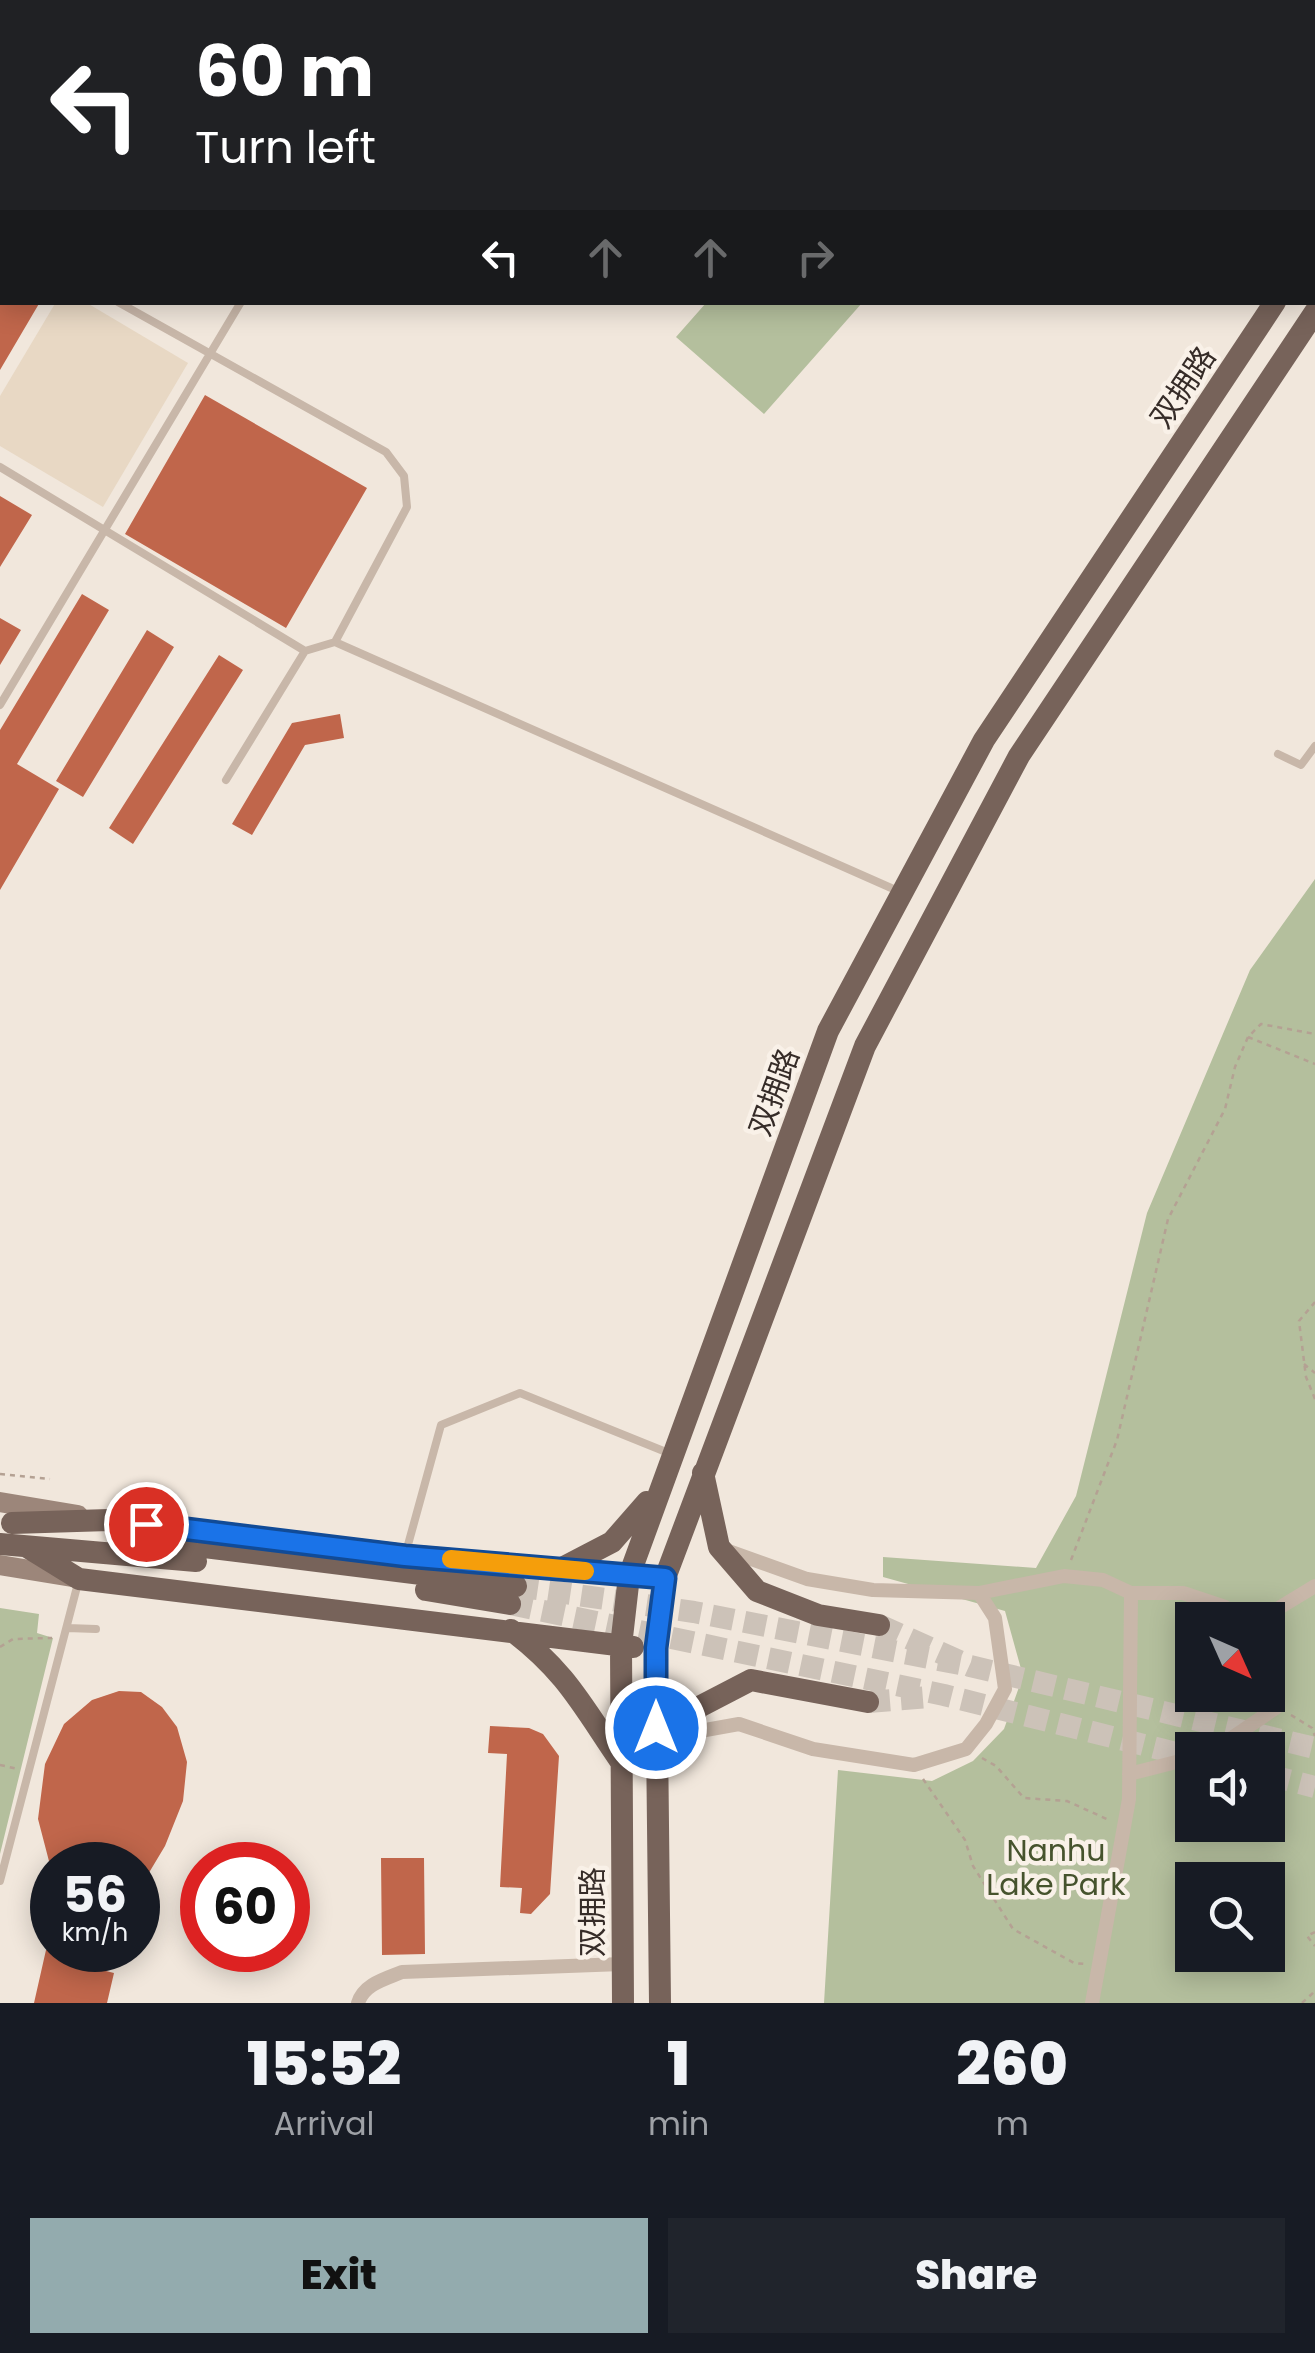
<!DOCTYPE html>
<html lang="en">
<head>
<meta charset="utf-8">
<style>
  body { margin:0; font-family:Poppins,"Noto Sans SC",sans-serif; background:#20242c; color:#f1f3f6; height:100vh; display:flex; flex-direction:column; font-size:38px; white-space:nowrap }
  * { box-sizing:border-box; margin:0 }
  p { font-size:32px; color:#9ea1a6 }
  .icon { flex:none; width:55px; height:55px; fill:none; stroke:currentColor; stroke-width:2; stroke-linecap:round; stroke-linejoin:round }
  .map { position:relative; height:2003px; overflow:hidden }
  .side { display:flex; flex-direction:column; background:#171b24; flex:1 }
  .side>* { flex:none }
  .hud { position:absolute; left:0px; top:0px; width:1315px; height:305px; box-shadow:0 5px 25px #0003; background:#202124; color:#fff; overflow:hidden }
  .needle { width:65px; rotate:135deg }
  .fabs { position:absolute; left:1175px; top:1602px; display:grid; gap:20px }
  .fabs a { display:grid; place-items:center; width:110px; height:110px; border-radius:0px; background:#171b24; box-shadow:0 5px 25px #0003; font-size:50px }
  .speed { position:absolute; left:30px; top:1842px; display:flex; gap:20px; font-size:50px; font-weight:700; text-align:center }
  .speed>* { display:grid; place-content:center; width:130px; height:130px; border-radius:50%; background:#171b24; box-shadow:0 5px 25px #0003; line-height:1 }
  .speed small { font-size:25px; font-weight:400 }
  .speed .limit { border:15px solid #d22; background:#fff; color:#111 }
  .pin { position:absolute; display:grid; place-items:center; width:85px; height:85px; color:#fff; margin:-42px; border:5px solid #fff; border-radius:50%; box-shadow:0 2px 10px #0007 }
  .me { position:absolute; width:110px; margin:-55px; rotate:0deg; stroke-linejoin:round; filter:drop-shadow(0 0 8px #0008) }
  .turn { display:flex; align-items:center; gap:35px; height:210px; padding:0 30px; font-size:45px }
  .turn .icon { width:130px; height:130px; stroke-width:2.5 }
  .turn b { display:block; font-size:70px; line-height:85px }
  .lanes { display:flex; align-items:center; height:95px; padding:0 30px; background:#0003; justify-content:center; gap:50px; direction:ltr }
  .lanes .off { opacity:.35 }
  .eta { display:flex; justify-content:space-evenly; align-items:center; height:170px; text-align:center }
  .eta b { font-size:60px; font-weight:800; line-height:70px }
  .action { display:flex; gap:20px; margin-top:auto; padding:20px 30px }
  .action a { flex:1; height:115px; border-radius:0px; background:#93abae; color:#111; font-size:40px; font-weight:800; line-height:115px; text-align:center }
  .action a+a { background:#20242c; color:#f1f3f6 }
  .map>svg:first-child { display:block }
  .green { fill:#b4bf9d; fill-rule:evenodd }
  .plaza { fill:#e8d8c4 }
  .building { fill:#c0664b }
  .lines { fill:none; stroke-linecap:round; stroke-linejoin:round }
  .primary-tunnel { stroke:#ccc2b8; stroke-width:22; stroke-dasharray:22 11; stroke-linecap:butt }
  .path { stroke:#b4a193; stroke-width:2.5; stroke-dasharray:5 5; stroke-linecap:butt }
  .lane { stroke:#c8b7a9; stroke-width:8 }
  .street { stroke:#c8b7a9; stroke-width:14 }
  .secondary { stroke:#9c867a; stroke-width:20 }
  .primary { stroke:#77635a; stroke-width:22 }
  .route-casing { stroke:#114b97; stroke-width:25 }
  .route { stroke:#1a73e8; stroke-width:18 }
  .slow { stroke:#f59e0b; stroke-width:18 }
  .labels { text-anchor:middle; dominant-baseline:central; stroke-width:9; stroke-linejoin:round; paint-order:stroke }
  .street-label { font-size:30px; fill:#362c28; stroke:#f9f1e8 }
  .park-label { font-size:30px; fill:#46532d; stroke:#f9f1e8 }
</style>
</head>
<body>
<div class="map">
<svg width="1315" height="2003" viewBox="0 0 1315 2003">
  <rect width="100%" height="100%" fill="#f1e7dc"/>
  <path class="green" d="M706 303V302L862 303 764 414 676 337Z
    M1315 879V2003H824L838 1770 932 1781 973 1761 1004 1729 1023 1676 1005 1611 883 1577V1557L1036 1568 1076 1496 1147 1213 1250 970ZM1192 1620H1268V1695H1192ZM1192 1750H1268V1825H1192ZM1192 1880H1268V1955H1192Z
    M0 1608 39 1614 37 1633 53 1638 0 1854Z"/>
  <path class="plaza" d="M56 302 87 303 188 363 103 507 0 446V396Z"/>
  <path class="building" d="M0 302H40L0 370Z
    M205 395 367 488 286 628 125 534Z
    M0 496 32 515 0 567Z
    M82 594 109 610 17 764 59 789 0 890V730Z
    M0 618 21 630 0 665Z
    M147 630 174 647 83 797 56 781Z
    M219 655 243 670 133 844 109 828Z
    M340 714 344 738 305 745 252 835 232 824 292 723Z
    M119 1691 141 1692 162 1707 177 1727 187 1762 183 1801 165 1846 138 1891V1865H50L38 1819 45 1764 64 1724 92 1700Z
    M490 1726 529 1728 543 1734 559 1756 550 1894 531 1914 520 1913 522 1888 500 1887 507 1754 488 1753Z
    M381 1858H424L425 1954 382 1955Z
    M46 1950H102L98 1969 114 1973 107 2003H34Z"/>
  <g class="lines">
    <path class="primary-tunnel" d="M516 1586 694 1612 970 1666
      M510 1604 944 1695 1192 1757
      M879 1625 970 1666 1315 1748
      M868 1702 930 1697
      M1268 1775 1315 1787"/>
    <path class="path" d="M1248 1037 1315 1064
      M1315 1302 1299 1321 1306 1377 1315 1399
      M1304 1364 1315 1373
      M0 1474 50 1479
      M1071 1560 1117 1440 1168 1219 1225 1109 1235 1067 1248 1037 1261 1024 1315 1034
      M0 1647 13 1639 52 1638
      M1291 1715 1312 1728 1315 1736
      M982 1758 996 1766 1024 1798 1067 1801 1109 1820
      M0 1765 18 1769
      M923 1779 965 1840 973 1866 1013 1929 1074 1963 1085 1964
      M1315 1932 1307 1936 1315 1946
      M1302 2003 1315 1991"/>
    <path class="lane" d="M56 2 57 0
      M421 2 422 0
      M0 100 2 96
      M0 236 2 238
      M118 302 386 452 404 476 407 507 335 642
      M0 467 305 651 335 642 898 891
      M0 705 241 302
      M1278 754 1301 765 1315 746
      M226 780 305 651
      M406 1552 441 1425 520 1393 671 1454
      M67 1628 96 1629
      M0 1881 78 1583"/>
    <path class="street" d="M979 1593 1064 1576 1103 1580 1131 1593H1183L1225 1607 1242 1620
      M1259 1620 1315 1586
      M1214 1750 1277 1707 1268 1681
      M675 1751 700 1731 739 1724 813 1749 914 1765 966 1749 986 1724 1005 1689 995 1618 979 1593 873 1590 807 1579 726 1550
      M1129 1774 1192 1758
      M358 2003C364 1984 385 1979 402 1972L622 1964
      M1092 2003 1129 1799 1131 1593"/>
    <path class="secondary" d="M0 1502 78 1515
      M0 1565 72 1577"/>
    <path class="primary" d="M1312 246 1315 242
      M703 1473 719 1547 757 1591 818 1615 879 1625
      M12 1523 109 1520 405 1555 665 1578
      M172 1543 516 1586
      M0 1544 196 1561
      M27 1547 79 1579 633 1647
      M564 1567 612 1542 647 1502
      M426 1590 510 1604
      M511 1630C567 1672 583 1707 621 1762
      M655 1768 699 1707 751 1680 868 1702
      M623 2003 621 1646 629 1576 828 1031 984 740 1275 302
      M660 2003 656 1648 665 1578 865 1046 1019 756 1315 312"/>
  </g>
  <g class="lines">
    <g class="route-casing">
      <path id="route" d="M146 1524 405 1556 665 1578 656 1648V1728"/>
    </g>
    <use href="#route" class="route"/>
    <path class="slow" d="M451 1559 585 1571"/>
  </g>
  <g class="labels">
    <g class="street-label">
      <text transform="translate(1183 387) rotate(-56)">双拥路</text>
      <text transform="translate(774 1092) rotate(-70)">双拥路</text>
      <text transform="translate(592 1912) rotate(-90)">双拥路</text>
    </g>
    <g class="park-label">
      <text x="1056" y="1850">Nanhu<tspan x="1056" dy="34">Lake Park</tspan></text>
    </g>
  </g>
</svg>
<div class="fabs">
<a><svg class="needle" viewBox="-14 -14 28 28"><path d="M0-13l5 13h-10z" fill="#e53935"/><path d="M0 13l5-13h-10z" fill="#9ea1a6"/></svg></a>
<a><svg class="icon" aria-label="sound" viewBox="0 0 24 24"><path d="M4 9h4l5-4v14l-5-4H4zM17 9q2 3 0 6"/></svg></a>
<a><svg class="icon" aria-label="search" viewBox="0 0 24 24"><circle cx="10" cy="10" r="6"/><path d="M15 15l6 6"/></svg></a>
</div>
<div class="speed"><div>56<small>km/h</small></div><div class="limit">60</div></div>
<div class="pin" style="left:146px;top:1524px;background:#d93025"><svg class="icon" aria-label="arrive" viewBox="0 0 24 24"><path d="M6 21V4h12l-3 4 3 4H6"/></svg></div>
<svg class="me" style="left:656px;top:1728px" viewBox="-20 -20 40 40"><circle r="17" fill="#1a73e8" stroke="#fff" stroke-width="3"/><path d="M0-11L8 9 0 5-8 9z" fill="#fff"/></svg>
<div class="hud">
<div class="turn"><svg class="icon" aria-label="left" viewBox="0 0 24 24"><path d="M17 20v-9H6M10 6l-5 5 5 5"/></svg><div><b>60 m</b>Turn left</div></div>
<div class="lanes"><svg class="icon" aria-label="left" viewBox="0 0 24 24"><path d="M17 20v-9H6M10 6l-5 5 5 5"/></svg><svg class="icon off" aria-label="ahead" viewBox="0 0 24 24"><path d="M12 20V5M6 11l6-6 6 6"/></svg><svg class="icon off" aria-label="ahead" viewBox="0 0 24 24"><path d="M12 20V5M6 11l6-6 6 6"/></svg><svg class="icon off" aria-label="right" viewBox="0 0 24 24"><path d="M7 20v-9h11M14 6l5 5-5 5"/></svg></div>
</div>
</div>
<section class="side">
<div class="eta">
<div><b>15:52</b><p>Arrival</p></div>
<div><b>1</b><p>min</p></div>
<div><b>260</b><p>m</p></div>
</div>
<div class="action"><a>Exit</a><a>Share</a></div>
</section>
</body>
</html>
